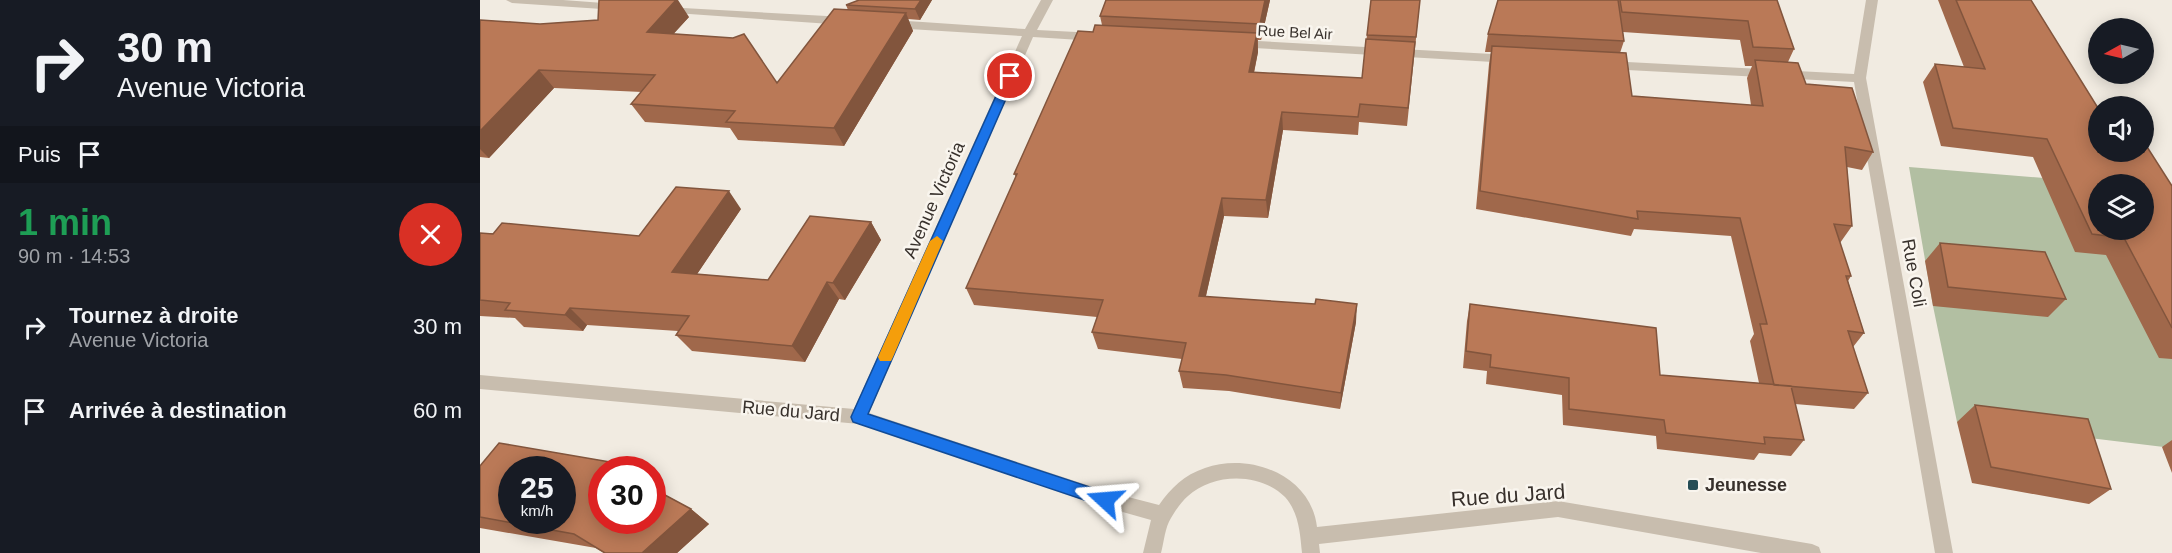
<!DOCTYPE html>
<html lang="fr">
<head>
<meta charset="utf-8">
<style>
  body { margin:0; font-family:Helvetica,sans-serif; background:#20242c; color:#f1f3f6; height:100vh; display:flex; flex-direction:column; font-size:22px; white-space:nowrap }
  * { box-sizing:border-box; margin:0 }
  p { font-size:20px; color:#9ea1a6 }
  .icon { flex:none; width:33px; height:33px; fill:none; stroke:currentColor; stroke-width:2; stroke-linecap:round; stroke-linejoin:round }
  .map { position:relative; flex:1; overflow:hidden }
  .drawer { display:flex; flex-direction:column; background:#171b24; width:480px }
  .drawer>* { flex:none }
  .top-card { background:#171b24; color:#f1f3f6; overflow:hidden }
  .needle { width:39px; rotate:262deg }
  .fabs { position:absolute; left:1608px; top:18px; display:grid; gap:12px }
  .fabs a { display:grid; place-items:center; width:66px; height:66px; border-radius:50%; background:#171b24; box-shadow:0 3px 15px #0003; font-size:30px }
  .speed { position:absolute; left:18px; top:456px; display:flex; gap:12px; font-size:30px; font-weight:700; text-align:center }
  .speed>* { display:grid; place-content:center; width:78px; height:78px; border-radius:50%; background:#171b24; box-shadow:0 3px 15px #0003; line-height:1 }
  .speed small { font-size:15px; font-weight:400 }
  .speed .limit { border:9px solid #d22; background:#fff; color:#111 }
  .pin { position:absolute; display:grid; place-items:center; width:51px; height:51px; color:#fff; margin:-26px; border:3px solid #fff; border-radius:50%; box-shadow:0 2px 6px #0007 }
  .me { position:absolute; width:66px; margin:-33px; rotate:289deg; stroke-linejoin:round; filter:drop-shadow(0 0 4px #0008) }
  .turn { display:flex; align-items:center; gap:21px; height:126px; padding:0 18px; font-size:27px }
  .turn .icon { width:78px; height:78px; stroke-width:2.5 }
  .turn b { display:block; font-size:42px; line-height:51px }
  .then { display:flex; align-items:center; height:57px; padding:0 18px; background:#0003; gap:12px; font-size:22px }
  .round { display:grid; place-items:center; flex:none; width:63px; height:63px; border-radius:32px; background:#20242c }
  .head { display:flex; align-items:center; justify-content:space-between; height:102px; padding:0 18px }
  h1 { font-size:36px; font-weight:700; line-height:45px; color:#1e9e55 }
  ul { padding:0; list-style:none }
  li { display:flex; align-items:center; gap:18px; height:84px; padding:0 18px }
  li div { flex:1 }
  li b { display:block; font-size:22px }
  li em { font-style:normal }
  main { display:flex; flex:1; min-height:0 }
  .map>svg:first-child { display:block }
  .green { fill:#b2bfa2 }
  .lines { fill:none; stroke-linecap:round; stroke-linejoin:round }
  .street { fill:#c8bdae; fill-rule:evenodd }
  .wall { fill:#a0684b; fill-rule:evenodd }
  .shaded-wall { fill:#82553d }
  .building { fill:#ba7957; stroke:#82553d; stroke-width:1.5; fill-rule:evenodd }
  .route { fill:#1a73e8; stroke:#114b97; stroke-width:1.5 }
  .slow { fill:#f59e0b }
  .poi-dot { fill:#254d55; stroke:#f9f5ee; stroke-width:2 }
  .labels { text-anchor:middle; dominant-baseline:central; stroke-width:5; stroke-linejoin:round; paint-order:stroke }
  .far-street-label { font-size:15px; fill:#38312c; stroke:#f9f5ee }
  .street-label { font-size:18px; fill:#38312c; stroke:#f9f5ee }
  .poi-label { font-size:18px; font-weight:bold; fill:#38312c; stroke:#f9f5ee; text-anchor:start }
  .near-street-label { font-size:21px; fill:#38312c; stroke:#f9f5ee }
</style>
</head>
<body>
<main>
<section class="drawer">
<div class="top-card">
<div class="turn"><svg class="icon" aria-label="right" viewBox="0 0 24 24"><path d="M7 20v-9h11M14 6l5 5-5 5"/></svg><div><b>30 m</b>Avenue Victoria</div></div>
<div class="then">Puis<svg class="icon" aria-label="arrive" viewBox="0 0 24 24"><path d="M6 21V4h12l-3 4 3 4H6"/></svg></div>
</div>
<div class="head"><div><h1>1 min</h1><p>90 m · 14:53</p></div><a class="round" style="background:#d93025;color:#fff"><svg class="icon" aria-label="close" viewBox="0 0 24 24"><path d="M6 6l12 12M18 6L6 18"/></svg></a></div>
<ul>
<li><svg class="icon" aria-label="right" viewBox="0 0 24 24"><path d="M7 20v-9h11M14 6l5 5-5 5"/></svg><div><b>Tournez à droite</b><p>Avenue Victoria</p></div><em>30 m</em></li>
<li><svg class="icon" aria-label="arrive" viewBox="0 0 24 24"><path d="M6 21V4h12l-3 4 3 4H6"/></svg><div><b>Arrivée à destination</b></div><em>60 m</em></li>
</ul>
</section>
<div class="map">
<svg width="1692" height="553" viewBox="0 0 1692 553">
  <rect width="100%" height="100%" fill="#f1ebe1"/>
  <path class="green" d="M1429 167 1638 184H1618V230H1664L1692 189V448L1477 422 1453 306Z"/>
  <g class="lines">
    <path class="street" d="M26 0H83L137 4 143 7 137 10 32 3Z
      M561 0H573L557 30 616 33 622 37 616 41 553 37 389 413 625 491 679 505C691 488 704 475 725 468 770 452 831 475 837 527L1078 501 1332 544 1339 547 1341 553H1281L1078 517 839 544 840 553H822C820 533 819 513 805 497 780 472 733 473 708 496 702 501 695 511 691 518 685 527 684 542 681 553H663L671 520 625 507 379 424 0 389V375L374 409 542 36 413 28 407 24 413 20 545 29Z
      M1386 0H1398L1386 78 1473 553H1455L1374 82 1128 69 1122 65 1128 61 1374 74Z
      M185 7 365 17 371 21 365 25 181 12V8Z
      M760 40 1030 55 1036 59 1030 63 756 47 754 44Z"/>
  </g>
  <path class="wall" d="M379 0H452L440 20 428 19 433 31 364 146 258 140 250 128 165 122 151 104 162 92 74 88 9 158 0 157V20L60 24 209 17 193 34 253 38 297 83 368 10 366 5Z
    M626 0H790L781 40H778V52L774 73 882 78 891 0H940L927 126 879 122 878 135 803 130 788 218 744 216 726 296 876 322 860 409 749 391 703 388 699 371 702 359 618 349 612 332 617 317 494 305 486 288 536 177 534 174 613 32 622 25 620 16Z
    M1018 0H1297L1314 49 1308 62 1326 84 1393 152 1382 170 1367 167 1372 226 1360 243 1371 276 1368 281 1384 333 1373 347 1388 393 1374 409 1315 404 1324 440 1311 456 1279 453 1274 460 1177 449 1176 436 1083 425 1082 395 1006 384 1007 371 983 368 987 321 990 304 1180 375 1279 383 1270 341 1274 334 1251 236 1154 229 1151 236 996 209 1009 64 1011 52H1005L1008 34ZM1143 32 1260 40 1265 66H1272L1267 78 1271 105 1152 96 1140 53 1144 41Z
    M1458 0H1551L1618 152 1692 186V359L1679 358 1626 255 1595 252 1553 157 1461 146 1443 82 1455 64 1484 67Z
    M261 209 217 274 288 280 391 222 401 240 365 300 359 299 325 362 212 351 196 335 198 331 107 325 103 331 44 327 35 318 0 316V233L159 236Z
    M1460 243 1586 299 1568 317 1453 306 1445 261Z
    M1495 405 1631 489 1609 504 1492 483 1477 422Z
    M1692 440V473L1682 447Z
    M0 466 140 470 211 509 229 524 197 553H124L116 548 0 528Z"/>
  <path class="shaded-wall" d="M196 0H198L209 17 179 50 167 32Z
    M441 0H452L440 20 435 9Z
    M785 0H790L781 40 780 24Z
    M426 13 433 31 364 146 354 128Z
    M777 33 778 52 770 91 769 72Z
    M59 70 74 88 9 158 0 149V131Z
    M802 112 803 130 788 218 786 200Z
    M249 191 261 209 207 289 192 272Z
    M742 198 744 216 722 313 719 296Z
    M391 222 401 240 365 300 353 283Z
    M347 282 359 299 325 362 312 346Z
    M877 304 876 322 860 409 861 393Z
    M90 308 107 325 103 331 85 315Z
    M211 509 229 524 197 553H162Z"/>
  <path class="building" d="M119 0H196L167 32 253 38 264 34 297 83 354 9 426 13 354 128 246 122 255 111 151 104 175 75 59 70 0 131V20L60 24 118 20Z
    M379 0H441L435 9 366 5Z
    M626 0H785L780 24 620 16Z
    M891 0H940L936 37 887 35Z
    M1018 0H1138L1144 41 1008 34Z
    M1140 0H1297L1314 49 1273 47 1268 21 1142 12Z
    M1476 0H1551L1618 108V152H1664V142L1692 186V328L1644 238 1612 234 1567 139 1473 128 1455 64 1505 69ZM1618 184H1664V230H1618Z
    M615 25 777 33 769 72 882 78 886 39 935 42 928 108 880 104 878 117 802 112 786 200 742 198 719 296 835 304 836 299 877 304 861 393 746 375 699 371 706 343 612 332 623 300 486 288 537 174H534L598 31 613 32Z
    M1012 46 1146 53 1152 96 1283 106 1275 60 1318 63 1326 84 1372 88 1393 152 1365 147 1372 226 1354 224 1371 276H1366L1384 333 1368 331 1388 393 1294 385 1280 324H1287L1260 218 1157 211 1158 219 1000 191Z
    M196 187 249 191 192 272 288 280 330 216 391 222 353 283 347 282 312 346 196 335 209 316 90 308 85 315 25 310 30 303 0 300V233L13 234 22 223 159 236Z
    M1460 243 1565 252 1586 299 1468 287Z
    M990 304 1176 328 1180 375 1311 386 1324 440 1284 437 1285 444 1186 433 1184 420 1089 409V378L1010 367 1011 355 986 351Z
    M1495 405 1608 419 1631 489 1511 467Z
    M19 443 130 462 129 463 140 470H122V520H172V488L211 509 162 553H125L94 534 0 517V466ZM32 470H82V520H32Z"/>
  <path class="route" d="M530 72 536 76 388 414 631 494 633 500 631 505 625 507 379 424 373 422 371 417 525 76Z"/>
  <path class="slow" d="M457 236 463 241 413 357 411 361H400L398 357 450 241Z"/>
  <rect class="poi-dot" x="1207" y="479" width="12" height="12" rx="3"/>
  <g class="labels">
    <g class="far-street-label">
      <text transform="translate(815 32) rotate(3)">Rue Bel Air</text>
    </g>
    <g class="street-label">
      <text transform="translate(454 200) rotate(-66)">Avenue Victoria</text>
      <text transform="translate(1434 273) rotate(80)">Rue Coli</text>
      <text transform="translate(311 411) rotate(5)">Rue du Jard</text>
    </g>
    <g class="poi-label">
      <text x="1225" y="485">Jeunesse</text>
    </g>
    <g class="near-street-label">
      <text transform="translate(1028 495) rotate(-4)">Rue du Jard</text>
    </g>
  </g>
</svg>
<div class="fabs">
<a><svg class="needle" viewBox="-14 -14 28 28"><path d="M0-13l5 13h-10z" fill="#e53935"/><path d="M0 13l5-13h-10z" fill="#9ea1a6"/></svg></a>
<a><svg class="icon" aria-label="sound" viewBox="0 0 24 24"><path d="M4 9h4l5-4v14l-5-4H4zM17 9q2 3 0 6"/></svg></a>
<a><svg class="icon" aria-label="layers" viewBox="0 0 24 24"><path d="M12 4l9 5-9 5-9-5zM3 14l9 5 9-5"/></svg></a>
</div>
<div class="speed"><div>25<small>km/h</small></div><div class="limit">30</div></div>
<div class="pin" style="left:530px;top:76px;background:#d93025"><svg class="icon" aria-label="arrive" viewBox="0 0 24 24"><path d="M6 21V4h12l-3 4 3 4H6"/></svg></div>
<svg class="me" style="left:625px;top:500px" viewBox="-20 -20 40 40"><path d="M0-17L14 15 0 8-14 15z" fill="#1a73e8" stroke="#fff" stroke-width="4"/></svg>
</div>
</main>
</body>
</html>
